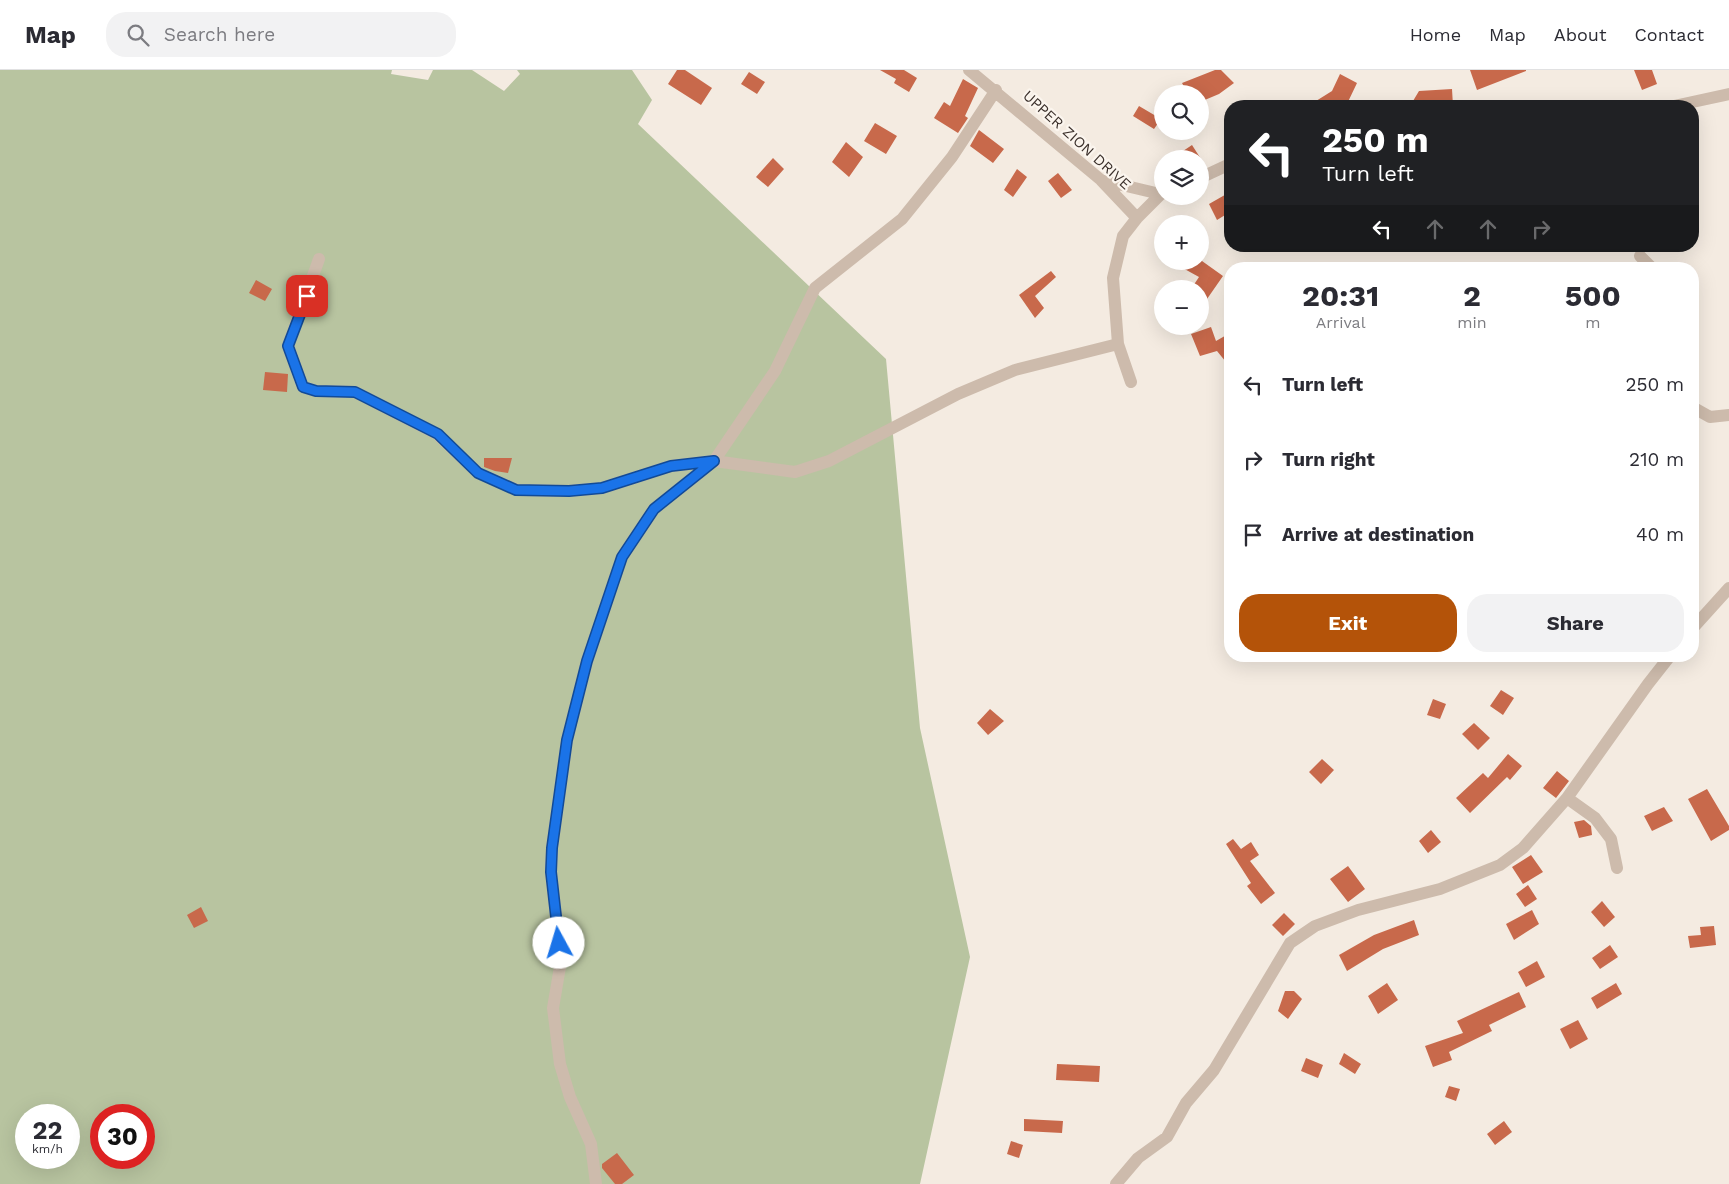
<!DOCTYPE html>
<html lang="en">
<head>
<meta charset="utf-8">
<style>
  body { margin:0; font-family:"Work Sans",sans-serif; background:#f2f2f3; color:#2b2b33; height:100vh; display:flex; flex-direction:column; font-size:19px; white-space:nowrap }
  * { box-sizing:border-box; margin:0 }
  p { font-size:16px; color:#7c7c81 }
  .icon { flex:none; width:28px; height:28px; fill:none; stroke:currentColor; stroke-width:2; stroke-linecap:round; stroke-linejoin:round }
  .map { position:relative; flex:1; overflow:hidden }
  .side { position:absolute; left:1224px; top:192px; width:475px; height:400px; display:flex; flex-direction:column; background:#fff; border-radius:20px; box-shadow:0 5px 20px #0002 }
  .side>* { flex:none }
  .top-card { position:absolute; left:1224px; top:30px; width:475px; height:152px; border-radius:20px; box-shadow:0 5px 20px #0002; background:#202124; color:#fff; overflow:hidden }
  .tools { position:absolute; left:1154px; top:15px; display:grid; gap:10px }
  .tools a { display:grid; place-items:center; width:55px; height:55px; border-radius:50%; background:#fff; box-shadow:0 5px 20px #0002; font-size:25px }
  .speed { position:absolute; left:15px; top:1034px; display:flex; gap:10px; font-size:25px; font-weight:700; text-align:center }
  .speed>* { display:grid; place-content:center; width:65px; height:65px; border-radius:50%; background:#fff; box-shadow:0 5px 20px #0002; line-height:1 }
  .speed small { font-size:12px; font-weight:400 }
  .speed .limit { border:8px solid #d22; background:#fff; color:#111 }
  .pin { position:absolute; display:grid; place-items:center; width:42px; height:42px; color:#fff; margin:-21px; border-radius:10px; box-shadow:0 2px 8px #0006 }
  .me { position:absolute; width:55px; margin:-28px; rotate:354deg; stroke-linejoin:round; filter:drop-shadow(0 0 4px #0008) }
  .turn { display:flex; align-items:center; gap:18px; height:105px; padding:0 15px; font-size:22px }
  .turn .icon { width:65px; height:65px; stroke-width:2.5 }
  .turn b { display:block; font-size:35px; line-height:42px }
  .lanes { display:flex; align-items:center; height:48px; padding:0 15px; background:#0003; justify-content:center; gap:25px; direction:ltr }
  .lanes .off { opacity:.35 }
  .eta { display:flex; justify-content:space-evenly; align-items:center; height:85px; text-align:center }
  .eta b { font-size:30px; font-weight:700; line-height:35px }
  .button { display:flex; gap:10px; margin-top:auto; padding:10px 15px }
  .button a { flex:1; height:58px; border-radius:20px; background:#b45309; color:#fff; font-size:20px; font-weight:700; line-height:58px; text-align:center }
  .button a+a { background:#f2f2f3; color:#2b2b33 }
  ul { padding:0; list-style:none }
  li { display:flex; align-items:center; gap:15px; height:75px; padding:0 15px }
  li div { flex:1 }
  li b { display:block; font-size:19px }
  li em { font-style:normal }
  header { display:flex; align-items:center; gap:30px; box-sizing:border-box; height:70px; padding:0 25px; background:#fff; border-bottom:1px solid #e1e1e2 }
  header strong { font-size:24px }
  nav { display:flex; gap:28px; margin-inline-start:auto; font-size:18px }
  .search { width:350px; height:45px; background:#f2f2f3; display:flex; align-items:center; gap:12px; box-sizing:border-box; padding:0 18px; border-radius:20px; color:#7c7c81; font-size:19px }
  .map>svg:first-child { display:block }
  .green { fill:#b8c4a0; fill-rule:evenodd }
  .building { fill:#c8694b }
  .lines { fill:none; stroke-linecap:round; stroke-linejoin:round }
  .minor { stroke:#cdbbac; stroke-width:12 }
  .route-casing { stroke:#114b97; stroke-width:12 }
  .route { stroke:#1a73e8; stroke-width:9 }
  .labels { text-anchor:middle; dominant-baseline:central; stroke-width:4.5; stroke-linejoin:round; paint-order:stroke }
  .street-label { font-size:15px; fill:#3b302b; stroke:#fbf5ee }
</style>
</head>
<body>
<header>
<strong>Map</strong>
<div class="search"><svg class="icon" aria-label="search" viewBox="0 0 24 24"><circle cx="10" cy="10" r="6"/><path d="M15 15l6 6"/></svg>Search here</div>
<nav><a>Home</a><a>Map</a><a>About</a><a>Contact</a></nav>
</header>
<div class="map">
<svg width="1729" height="1114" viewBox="0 0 1729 1114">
  <rect width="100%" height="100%" fill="#f4ebe1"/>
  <path class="green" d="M0 0H392L391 4 428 10 433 0H472L504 21 520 4 517 0H632L652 30 638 54 886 289 920 658 970 887 920 1114H0ZM26 1045H69V1088H26ZM101 1045H144V1088H101Z"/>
  <path class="building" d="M677 0H685L712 18 701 35 668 14Z
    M880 0H904L917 8 909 22 894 13 896 9Z
    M1215 0H1221L1234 13 1219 24 1200 32V24H1188L1182 13Z
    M1470 0H1526V1L1477 20Z
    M1634 0H1652L1657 14 1642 20Z
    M749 2 765 12 757 24 741 14Z
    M1340 4 1357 13 1346 36H1308L1332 21Z
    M963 9 978 18 965 46 968 48 958 63 934 48 944 32 950 36Z
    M1452 19 1453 36H1410L1419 21Z
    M1139 36 1161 49 1154 59 1133 46Z
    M875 53 897 66 886 84 864 71Z
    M979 60 1004 79 993 93 970 76Z
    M846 72 863 87 849 107 832 92Z
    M1192 75 1201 89H1171Z
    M773 88 784 99 768 117 756 107Z
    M1017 99 1027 107 1013 127 1004 120Z
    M1058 103 1072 120 1061 128 1048 111Z
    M1230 122V142L1217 150 1209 134Z
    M1170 191H1202L1223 206 1207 229 1200 224V219H1191L1199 207Z
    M1051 201 1056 207 1035 226 1044 238 1035 248 1019 225Z
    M256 210 272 219 265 231 249 223Z
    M1211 257 1216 271 1230 263V297L1217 281 1200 286 1191 264Z
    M265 302 288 304 287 322 263 320Z
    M484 388H512L508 403 495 401 484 397Z
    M1501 620 1514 628 1503 645 1490 636Z
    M1433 629 1446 634 1440 649 1427 645Z
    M990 639 1004 651 988 665 977 653Z
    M1474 653 1490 668 1478 680 1462 664Z
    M1508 684 1522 696 1510 710 1507 707 1470 743 1456 728 1483 703 1488 708Z
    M1322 689 1334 700 1321 714 1309 702Z
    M1557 701 1569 711 1556 728 1543 718Z
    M1707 719 1729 756V760L1711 771 1688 729Z
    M1664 737 1673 751 1652 761 1644 746Z
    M1584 750 1591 756 1592 765 1579 768 1574 752Z
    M1431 760 1441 772 1428 783 1419 771Z
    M1233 769 1241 779 1251 772 1259 785 1250 791 1275 823 1261 834 1247 816 1251 813 1226 774Z
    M1531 785 1543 802 1523 814 1512 797Z
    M1348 796 1365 819 1348 832 1330 809Z
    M1528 815 1537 829 1525 837 1516 824Z
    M1602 831 1615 847 1604 857 1591 842Z
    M201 837 208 851 194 858 187 845Z
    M1532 840 1539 854 1514 870 1506 854Z
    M1284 843 1295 854 1283 866 1272 855Z
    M1414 850 1419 865 1383 879 1347 901 1339 885 1374 865Z
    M1714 856 1716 875 1690 878 1688 866 1701 865 1700 857Z
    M1610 875 1618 887 1600 899 1592 888Z
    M1537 891 1545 907 1526 917 1518 902Z
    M1387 913 1398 930 1378 944 1368 926Z
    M1616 913 1622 924 1597 939 1591 928Z
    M1285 921H1294L1302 929 1288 949 1278 941Z
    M1519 922 1526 937 1489 955 1492 961 1449 982 1452 990 1433 997 1425 976 1463 963 1457 951Z
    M1578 950 1588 969 1570 979 1560 959Z
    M1344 983 1361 994 1355 1004 1339 994Z
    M1306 988 1323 995 1318 1008 1301 1001Z
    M1057 994 1100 996 1099 1012 1056 1010Z
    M1449 1016 1460 1019 1456 1031 1445 1027Z
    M1024 1049 1063 1051 1062 1063 1024 1061Z
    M1504 1051 1512 1062 1495 1075 1487 1064Z
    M1011 1071 1023 1075 1019 1088 1007 1084Z
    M617 1083 634 1105 622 1114H615L602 1098V1094Z"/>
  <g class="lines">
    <path class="minor" d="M969 0 1101 110 1137 148
      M1674 36 1729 24
      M1200 108 1230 94
      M1101 110 1160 124
      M1640 186 1653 199
      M319 189 288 276 303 317 316 321 355 322 437 364 478 403 517 420 569 421 602 418 671 396 714 391 795 402 829 391 958 324 1015 300 1118 274
      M1131 312 1118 274 1113 208 1123 166 1137 148 1162 123
      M1692 333 1694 338 1710 347 1729 345
      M1692 559 1729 518
      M1567 728 1595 748 1611 769 1617 798
      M596 1114 591 1074 570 1027 560 994 553 938 561 891 551 802 552 778 567 670 587 591 622 487 654 439 714 391 775 301 815 218 902 149 952 87 996 20
      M1116 1114 1138 1088 1167 1067 1186 1033 1214 1000 1290 873 1315 856 1358 840 1440 819 1500 795 1523 778 1567 728 1648 614 1670 586"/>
  </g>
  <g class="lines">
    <g class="route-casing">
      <path id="route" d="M307 226 288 276 303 317 316 321 355 322 438 364 478 403 516 420 569 421 602 418 671 396 714 391 654 439 622 487 587 591 567 670 552 778 551 802 559 873"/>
    </g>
    <use href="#route" class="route"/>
  </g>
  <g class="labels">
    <g class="street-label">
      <text transform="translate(1077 70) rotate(42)">UPPER ZION DRIVE</text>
    </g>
  </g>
</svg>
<div class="tools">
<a><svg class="icon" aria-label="search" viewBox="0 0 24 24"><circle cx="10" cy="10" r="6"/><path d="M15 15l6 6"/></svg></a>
<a><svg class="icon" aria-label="layers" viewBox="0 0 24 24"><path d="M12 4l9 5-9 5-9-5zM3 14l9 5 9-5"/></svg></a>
<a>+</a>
<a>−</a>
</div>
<div class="speed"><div>22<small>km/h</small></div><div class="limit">30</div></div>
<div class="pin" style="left:307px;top:226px;background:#d93025"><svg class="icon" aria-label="arrive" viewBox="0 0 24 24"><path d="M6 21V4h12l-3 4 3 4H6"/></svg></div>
<svg class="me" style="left:559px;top:873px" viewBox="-20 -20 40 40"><circle r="19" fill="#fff"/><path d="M0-13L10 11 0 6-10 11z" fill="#1a73e8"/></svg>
<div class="top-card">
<div class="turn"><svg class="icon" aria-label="left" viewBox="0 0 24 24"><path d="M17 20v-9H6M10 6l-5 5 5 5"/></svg><div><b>250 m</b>Turn left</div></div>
<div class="lanes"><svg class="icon" aria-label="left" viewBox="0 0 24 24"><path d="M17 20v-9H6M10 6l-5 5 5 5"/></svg><svg class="icon off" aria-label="ahead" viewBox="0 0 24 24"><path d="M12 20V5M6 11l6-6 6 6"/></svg><svg class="icon off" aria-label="ahead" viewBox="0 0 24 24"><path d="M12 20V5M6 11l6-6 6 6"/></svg><svg class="icon off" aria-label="right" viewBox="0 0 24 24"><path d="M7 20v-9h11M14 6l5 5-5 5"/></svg></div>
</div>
<section class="side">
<div class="eta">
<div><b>20:31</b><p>Arrival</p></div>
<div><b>2</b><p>min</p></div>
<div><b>500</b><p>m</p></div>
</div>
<ul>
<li><svg class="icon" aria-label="left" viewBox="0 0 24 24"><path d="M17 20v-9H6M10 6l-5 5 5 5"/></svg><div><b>Turn left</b></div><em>250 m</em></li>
<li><svg class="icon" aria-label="right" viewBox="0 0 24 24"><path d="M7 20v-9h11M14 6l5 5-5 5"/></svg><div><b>Turn right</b></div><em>210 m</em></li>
<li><svg class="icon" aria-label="arrive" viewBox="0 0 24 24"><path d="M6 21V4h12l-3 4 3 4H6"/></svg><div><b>Arrive at destination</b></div><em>40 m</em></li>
</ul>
<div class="button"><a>Exit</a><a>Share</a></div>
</section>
</div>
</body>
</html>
